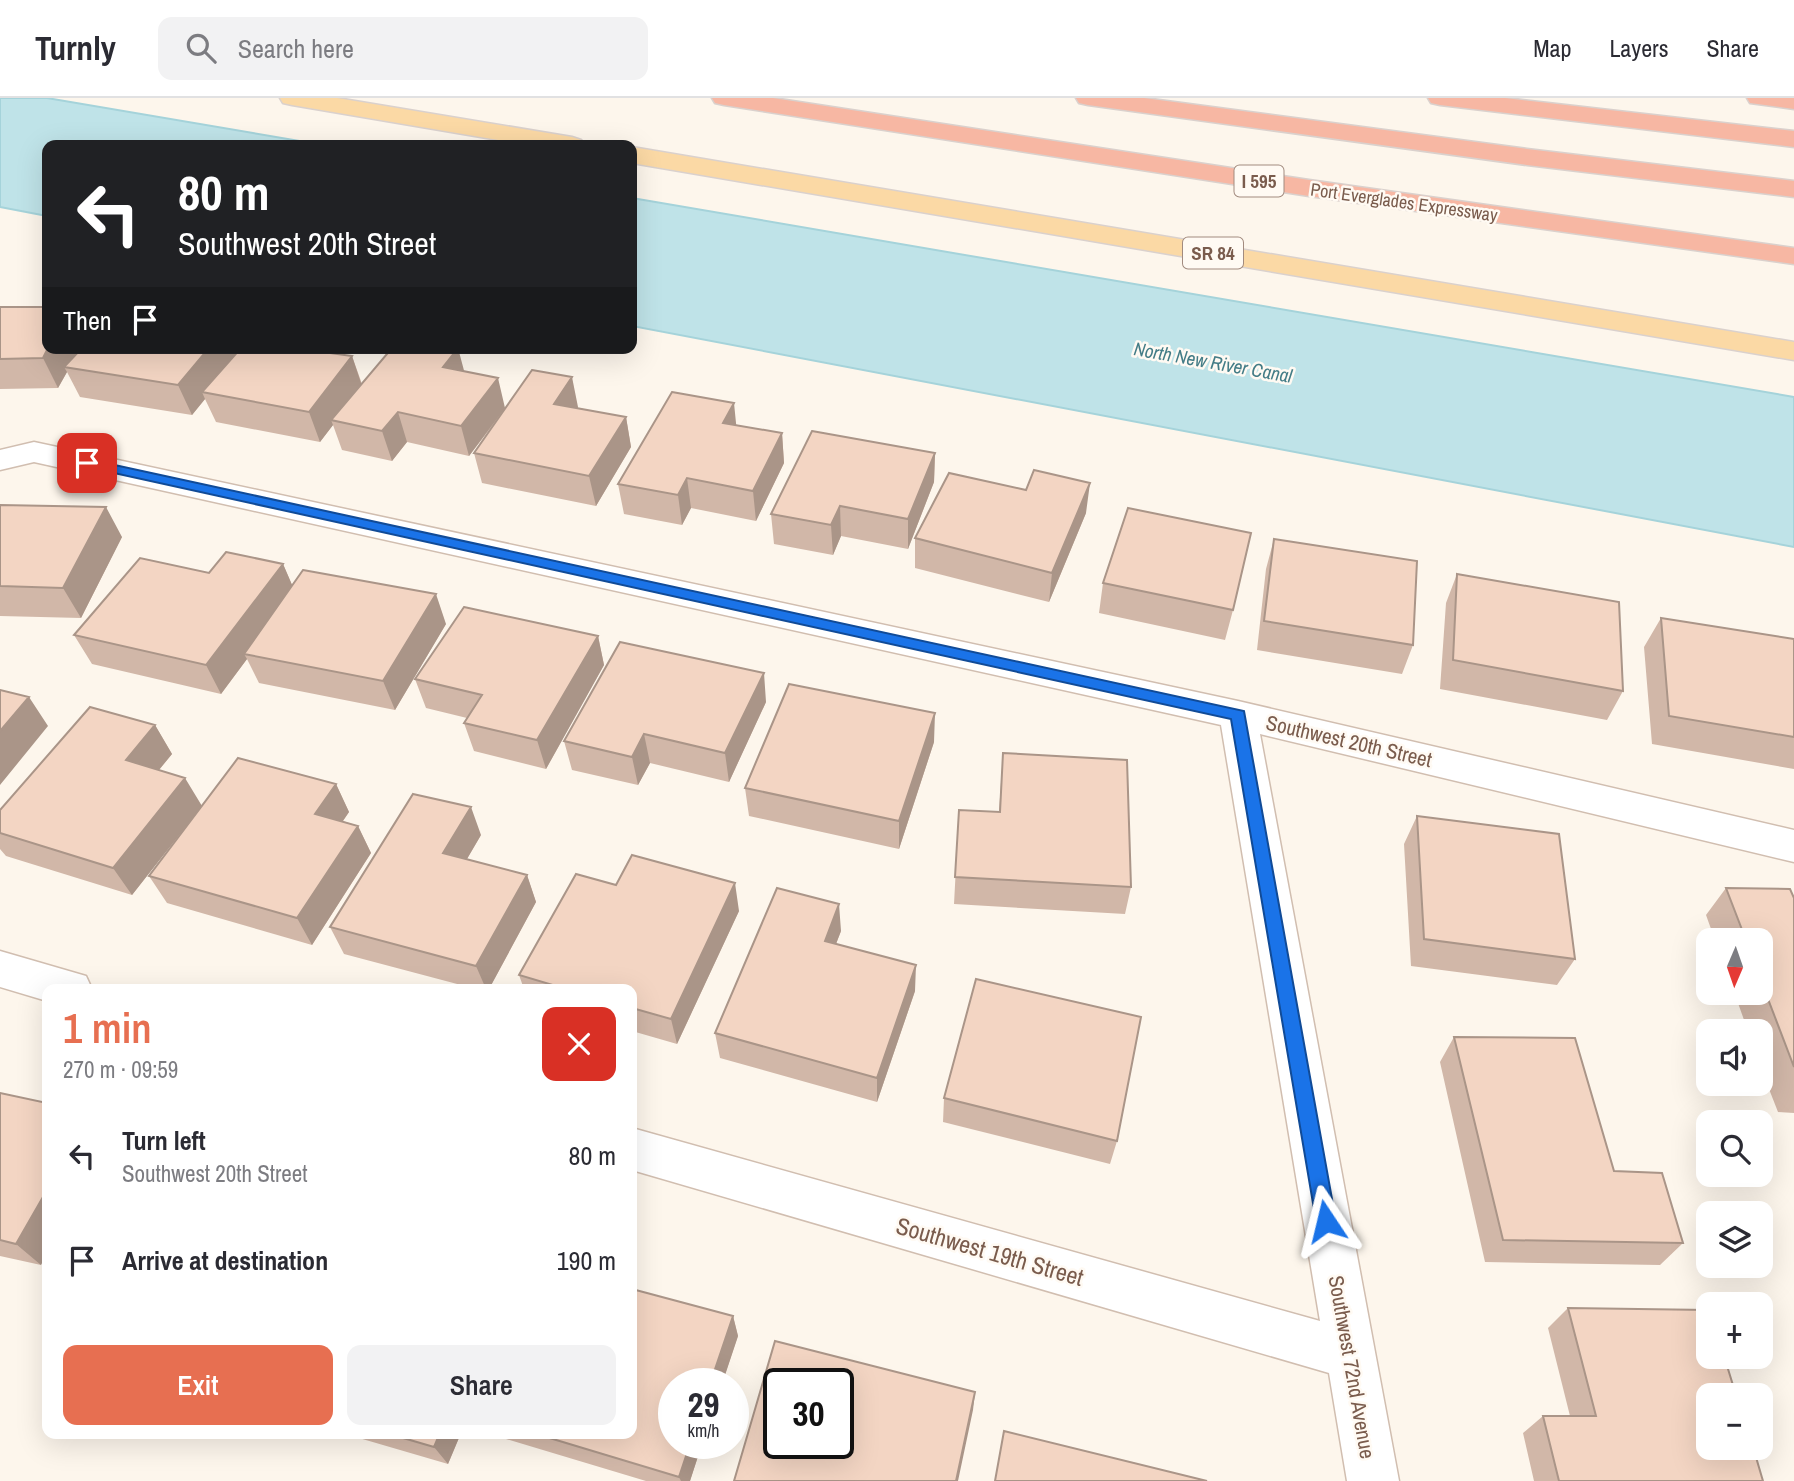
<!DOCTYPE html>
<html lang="en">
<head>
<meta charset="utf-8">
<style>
  body { margin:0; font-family:"Archivo Narrow",sans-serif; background:#f2f2f3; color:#2b2b33; height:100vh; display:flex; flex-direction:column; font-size:26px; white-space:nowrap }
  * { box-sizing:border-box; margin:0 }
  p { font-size:23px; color:#7c7c81 }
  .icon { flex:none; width:38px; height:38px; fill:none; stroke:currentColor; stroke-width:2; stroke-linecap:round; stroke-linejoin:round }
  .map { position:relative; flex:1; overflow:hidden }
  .details { position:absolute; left:42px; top:886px; width:595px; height:455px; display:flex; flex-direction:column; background:#fff; border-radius:14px; box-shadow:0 7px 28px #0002 }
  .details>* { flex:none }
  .hud { position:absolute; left:42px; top:42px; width:595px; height:214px; border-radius:14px; box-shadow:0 7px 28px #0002; background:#202124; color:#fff; overflow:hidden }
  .needle { width:46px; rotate:182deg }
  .controls { position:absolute; left:1696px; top:830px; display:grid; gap:14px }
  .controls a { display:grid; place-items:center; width:77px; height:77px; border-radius:14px; background:#fff; box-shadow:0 7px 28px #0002; font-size:35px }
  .speed { position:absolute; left:658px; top:1270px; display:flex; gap:14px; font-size:35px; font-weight:700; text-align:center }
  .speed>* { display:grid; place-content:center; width:91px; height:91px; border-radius:50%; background:#fff; box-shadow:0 7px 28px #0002; line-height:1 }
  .speed small { font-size:18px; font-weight:400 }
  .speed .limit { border:4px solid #111; border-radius:10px; background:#fff; color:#111 }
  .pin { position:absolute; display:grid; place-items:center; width:60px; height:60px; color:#fff; margin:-30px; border-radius:14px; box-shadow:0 4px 10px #0006 }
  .me { position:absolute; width:77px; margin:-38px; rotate:350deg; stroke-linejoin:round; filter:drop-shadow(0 0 5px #0008) }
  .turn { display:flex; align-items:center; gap:24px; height:147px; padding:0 21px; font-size:32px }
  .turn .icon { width:91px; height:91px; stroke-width:2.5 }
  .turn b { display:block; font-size:49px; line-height:60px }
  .then { display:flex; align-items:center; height:66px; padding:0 21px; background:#0003; gap:14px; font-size:26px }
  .round { display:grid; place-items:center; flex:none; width:74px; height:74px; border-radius:14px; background:#f2f2f3 }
  .summary { display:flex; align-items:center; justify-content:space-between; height:119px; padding:0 21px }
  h1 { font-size:42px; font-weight:600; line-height:52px; color:#e76f51 }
  .action { display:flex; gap:14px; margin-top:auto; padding:14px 21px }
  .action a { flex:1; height:80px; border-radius:14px; background:#e76f51; color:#fff; font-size:28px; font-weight:600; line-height:80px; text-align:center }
  .action a+a { background:#f2f2f3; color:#2b2b33 }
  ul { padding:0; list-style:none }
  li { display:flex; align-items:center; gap:21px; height:105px; padding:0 21px }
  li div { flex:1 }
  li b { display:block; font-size:26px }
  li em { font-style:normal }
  header { display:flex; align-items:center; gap:42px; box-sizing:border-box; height:98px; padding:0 35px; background:#fff; border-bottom:2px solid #e1e1e2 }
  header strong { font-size:33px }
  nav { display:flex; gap:38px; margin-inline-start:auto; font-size:24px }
  .search { width:490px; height:63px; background:#f2f2f3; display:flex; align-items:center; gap:18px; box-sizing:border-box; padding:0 24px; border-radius:14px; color:#7c7c81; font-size:26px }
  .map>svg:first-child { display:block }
  .water { fill:#bfe3e8; stroke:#a5d3da; stroke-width:2 }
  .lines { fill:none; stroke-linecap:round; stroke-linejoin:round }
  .minor-casing { stroke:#d1beb0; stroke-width:3 }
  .primary-casing { stroke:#dad1cd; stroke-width:3 }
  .motorway-casing { stroke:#dad1cd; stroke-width:3 }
  .minor { fill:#fff; fill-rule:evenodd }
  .primary { fill:#fbd9a5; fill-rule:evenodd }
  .motorway { fill:#f7b7a3; fill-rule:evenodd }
  .wall { fill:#d1b7a8 }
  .shaded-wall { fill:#aa9588 }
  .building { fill:#f3d5c3; stroke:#aa9588; stroke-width:2; fill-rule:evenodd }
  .route { fill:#1a73e8; stroke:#114b97; stroke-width:2 }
  .labels { text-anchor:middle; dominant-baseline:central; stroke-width:5; stroke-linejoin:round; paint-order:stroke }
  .far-street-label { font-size:18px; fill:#7a5c4d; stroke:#fffaf3 }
  .shield { fill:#fffaf3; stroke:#a28b7f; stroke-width:2 }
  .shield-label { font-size:19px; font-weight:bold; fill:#7a5c4d }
  .far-water-label { font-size:19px; font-style:italic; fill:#437c86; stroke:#fffaf3 }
  .street-label { font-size:21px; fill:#7a5c4d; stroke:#fffaf3 }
  .near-street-label { font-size:24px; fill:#7a5c4d; stroke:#fffaf3 }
</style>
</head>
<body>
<header>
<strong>Turnly</strong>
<div class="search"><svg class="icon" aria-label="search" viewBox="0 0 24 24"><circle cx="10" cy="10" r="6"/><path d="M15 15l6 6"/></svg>Search here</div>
<nav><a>Map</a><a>Layers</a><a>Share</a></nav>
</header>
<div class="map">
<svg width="1794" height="1383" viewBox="0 0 1794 1383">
  <rect width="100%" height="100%" fill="#fdf6ec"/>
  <path class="water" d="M0 0H47L323 47H47V118L0 109Z
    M632 100 1794 299V449L632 228Z"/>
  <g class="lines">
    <g class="minor-casing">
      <path id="minor" d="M34 344 1238 603 1794 732V764L1260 636 1399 1383H1347L1329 1275 632 1072V1030L1320 1223 1221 627 34 364 0 372V352Z
        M0 853 86 878 92 891H47V903L0 889Z"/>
    </g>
    <g class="primary-casing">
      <path id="primary" d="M280 0H337L572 39 581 42 585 47H528L292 7 283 5Z
        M632 49 1794 244V262L632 65Z"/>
    </g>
    <g class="motorway-casing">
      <path id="motorway" d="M712 0H773L1309 82 1794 150V166L1309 98 724 7 715 5Z
        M1076 0H1144L1527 51 1794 83V99L1527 67 1088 7 1079 5Z
        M1428 0H1505L1794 33V49L1440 7 1431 5Z
        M1747 0H1794V11L1750 5Z"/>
    </g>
    <use href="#minor" class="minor"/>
    <use href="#primary" class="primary"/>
    <use href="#motorway" class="motorway"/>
  </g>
  <path class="wall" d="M0 209 76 257 82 250H234L236 256 241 250H341L344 257 352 258 362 286 465 273 505 310 578 309V310L626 319 631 349 596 408 482 385 474 355 503 314 469 358 407 344 392 363 342 352 333 327 320 344 216 324 205 301 192 317 80 299 67 274 58 290 0 291Z
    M736 327 782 335 784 365 756 423 691 410 682 427 624 416 618 386Z
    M935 355 934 384 908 451 841 438 833 457 774 446 771 416Z
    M0 407 122 439 81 520 0 518Z
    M1086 415 1049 504 915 470V440Z
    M1274 441 1413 547 1402 576 1257 552 1266 471Z
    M283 466 292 487 446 526 395 612 259 585 247 561 221 596 92 566 74 537 209 475Z
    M1457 476 1623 593 1607 622 1440 591 1446 505Z
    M1103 485 1233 512 1225 542 1099 515Z
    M1661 520 1794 541V671L1652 646 1644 549Z
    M598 538 604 567 546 671 474 653 464 625 467 620 426 610 415 581Z
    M766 604 729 684 650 665 638 687 572 672 564 643Z
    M155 627 172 656 159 672 202 708 336 686 349 714 343 723 358 728 371 755 312 847 167 805 149 778 190 723 132 797 6 758 0 751V712Z
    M934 644 899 751 749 718 745 690Z
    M1003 655 1131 789 1125 816 954 806 959 712 999 714Z
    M1417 718 1575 861 1557 887 1411 868 1404 746Z
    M481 737 467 761 527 777 536 804 489 891H476L344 856 330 829Z
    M616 787 739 813 677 946 632 933V891H524L519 877Z
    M1726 790 1794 800V1015L1778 1014 1760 968V933H1748L1734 894H1760V842H1715L1706 817Z
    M841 833 836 846 915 893 877 1004 720 960 715 935Z
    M1454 939 1614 1073 1683 1145 1660 1167 1485 1164 1440 964Z
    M0 995 41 1167 0 1158Z
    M944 1000 1117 1043 1110 1066 943 1024Z
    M632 1191 733 1218 738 1238 722 1286H674V1346H702L690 1383H646L506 1341 502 1335H632Z
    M1568 1210 1763 1383H1534L1523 1335 1543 1318H1570L1548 1230Z
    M354 1335H461L448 1366 359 1340Z"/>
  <path class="shaded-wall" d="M48 250H79L69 270 64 269 67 274 58 290 43 260Z
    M209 250H234L238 261 202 294 205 301 192 317 178 287Z
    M334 250H341L347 266 352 258 362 288 331 322 333 327 320 344 309 314 330 255Z
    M458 250 466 280 443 269Z
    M572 279 578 309 561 336 554 306Z
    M498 280 505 310 469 358 461 328Z
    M734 305 737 335 723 325Z
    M398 314 407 344 392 363 382 333Z
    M626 319 631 349 596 408 589 378Z
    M782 335 784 365 756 423 753 393Z
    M935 355 934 384 908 451V421Z
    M687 380 691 410 682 427 678 397Z
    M1090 385 1086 415 1049 504 1052 475Z
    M840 408 841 438 833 457 831 427Z
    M106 409 122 439 81 520 63 490Z
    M283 466 296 496 244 556 247 561 221 596 206 567Z
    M436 496 446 526 395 612 383 583Z
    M598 538 604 567 546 671 537 642Z
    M764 575 766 604 729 684 725 655Z
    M29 599 48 628 0 687V633Z
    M935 615 934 644 899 751V723Z
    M155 627 172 656 144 690 126 662Z
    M644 636 650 665 638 687 632 659Z
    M185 680 202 708 132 797 113 770Z
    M336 686 349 714 329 743 315 716Z
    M471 709 481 737 454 783 443 755Z
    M358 728 371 755 312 847 297 820Z
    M527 777 536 804 489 891H486L476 868Z
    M735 785 739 813 677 946 671 921Z
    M839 806 841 833 827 869 825 843Z
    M916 867 915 893 877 1004V980Z
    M47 1092V1156L41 1167 16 1146Z
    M733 1218 738 1238 722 1286H710Z
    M975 1294 973 1312 958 1383H956Z
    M440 1335H461L448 1366 434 1349Z
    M690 1346H702L690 1383H681L679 1379Z"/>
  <path class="building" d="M0 209H47V250H48L43 260 0 261Z
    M82 250H209L178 287 64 269Z
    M241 250H334L330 255 352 258 309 314 202 294Z
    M392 250H458L443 269 498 280 461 328 398 314 382 333 331 322Z
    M532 272 572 279 554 306 626 319 589 378 474 355Z
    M672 294 734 305 723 325 782 335 753 393 687 380 678 397 618 386Z
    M812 333 935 355 908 421 840 408 831 427 771 416Z
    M1034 372 1090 385 1052 475 915 440 949 375 1026 392Z
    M0 407 106 409 63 490 0 488Z
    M1128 410 1251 435 1233 512 1103 485Z
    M1274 441 1417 463 1413 547 1264 523Z
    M226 454 283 466 206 567 74 537 140 460 209 475Z
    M303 472 436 496 383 583 244 556Z
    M1457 476 1619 504 1623 593 1453 562Z
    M464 509 598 538 537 642 464 625 482 597 415 581Z
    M1661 520 1794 541V639L1669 618Z
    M620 544 764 575 725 655 644 636 632 659 564 643Z
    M789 586 935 615 899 723 745 690Z
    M0 592 29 599 0 633Z
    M90 609 155 627 126 662 185 680 113 770 0 735V712Z
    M1003 655 1127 662 1131 789 955 779 959 712 1000 714Z
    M238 660 336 686 315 716 358 728 297 820 149 778Z
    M413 696 471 709 443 755 527 777 476 868 330 829Z
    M1417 718 1559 736 1575 861 1424 841Z
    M632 757 735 785 671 921 632 910V891H566L519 877 576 776 616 787Z
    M777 790 839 806 825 843 916 867 877 980 715 935Z
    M1726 790 1790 791 1794 800V969L1760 880V842H1746Z
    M976 881 1141 919 1117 1043 944 1000Z
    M1454 939 1575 940 1614 1073 1662 1075 1683 1145 1503 1142Z
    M0 995 47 1005V1092L16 1146 0 1142Z
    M632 1191 733 1218 710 1286H674V1346H690L679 1379 533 1335H632Z
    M1568 1210 1708 1212V1258H1724L1736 1297H1708V1349H1753L1763 1383H1559L1543 1318H1596Z
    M775 1243 975 1294 956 1383H734ZM779 1286H838V1346H779Z
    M1004 1333 1207 1383H995Z
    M386 1335H440L434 1349Z"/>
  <path class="route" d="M87 361 1244 613 1336 1123 1333 1129 1326 1132 1319 1129 1316 1123 1231 621 82 368V362Z"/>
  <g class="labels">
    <g class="far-street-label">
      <text transform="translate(1404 104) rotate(8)">Port Everglades Expressway</text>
    </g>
    <g class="shield">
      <rect x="1234.5" y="67.5" width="49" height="31" rx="5"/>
      <rect x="1183" y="139.5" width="60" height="31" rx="5"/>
    </g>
    <g class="shield-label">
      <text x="1259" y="83">I 595</text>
      <text x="1213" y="155">SR 84</text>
    </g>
    <g class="far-water-label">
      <text transform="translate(1213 264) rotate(10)">North New River Canal</text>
    </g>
    <g class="street-label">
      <text transform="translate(1349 643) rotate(13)">Southwest 20th Street</text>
      <text transform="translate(1352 1269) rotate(80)">Southwest 72nd Avenue</text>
    </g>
    <g class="near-street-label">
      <text transform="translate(990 1153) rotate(16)">Southwest 19th Street</text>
    </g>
  </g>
</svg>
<div class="controls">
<a><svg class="needle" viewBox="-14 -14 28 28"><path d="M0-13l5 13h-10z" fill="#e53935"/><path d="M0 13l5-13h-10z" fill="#7c7c81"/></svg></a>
<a><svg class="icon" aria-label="sound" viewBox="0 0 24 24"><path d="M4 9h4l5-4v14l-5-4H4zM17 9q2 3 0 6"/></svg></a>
<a><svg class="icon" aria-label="search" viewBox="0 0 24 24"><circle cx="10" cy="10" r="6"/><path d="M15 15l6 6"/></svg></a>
<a><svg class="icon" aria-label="layers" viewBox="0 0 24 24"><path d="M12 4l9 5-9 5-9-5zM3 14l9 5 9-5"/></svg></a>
<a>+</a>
<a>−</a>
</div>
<div class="speed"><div>29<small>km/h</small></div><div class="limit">30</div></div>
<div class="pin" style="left:87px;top:365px;background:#d93025"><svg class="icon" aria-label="arrive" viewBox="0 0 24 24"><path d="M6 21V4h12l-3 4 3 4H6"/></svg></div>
<svg class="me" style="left:1326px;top:1123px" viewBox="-20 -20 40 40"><path d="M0-17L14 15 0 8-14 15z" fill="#1a73e8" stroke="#fff" stroke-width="4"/></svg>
<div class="hud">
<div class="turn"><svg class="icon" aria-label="left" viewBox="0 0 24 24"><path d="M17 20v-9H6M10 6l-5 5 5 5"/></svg><div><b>80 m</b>Southwest 20th Street</div></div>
<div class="then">Then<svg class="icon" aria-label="arrive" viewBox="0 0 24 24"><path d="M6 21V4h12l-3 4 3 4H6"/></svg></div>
</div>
<section class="details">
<div class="summary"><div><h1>1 min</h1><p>270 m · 09:59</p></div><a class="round" style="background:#d93025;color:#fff"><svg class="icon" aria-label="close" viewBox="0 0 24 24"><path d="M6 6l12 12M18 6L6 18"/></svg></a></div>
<ul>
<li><svg class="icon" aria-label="left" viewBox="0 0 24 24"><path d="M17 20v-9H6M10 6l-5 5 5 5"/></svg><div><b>Turn left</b><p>Southwest 20th Street</p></div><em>80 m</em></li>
<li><svg class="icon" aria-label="arrive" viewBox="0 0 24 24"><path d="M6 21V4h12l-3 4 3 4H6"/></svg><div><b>Arrive at destination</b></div><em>190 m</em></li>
</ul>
<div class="action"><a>Exit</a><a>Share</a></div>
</section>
</div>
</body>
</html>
